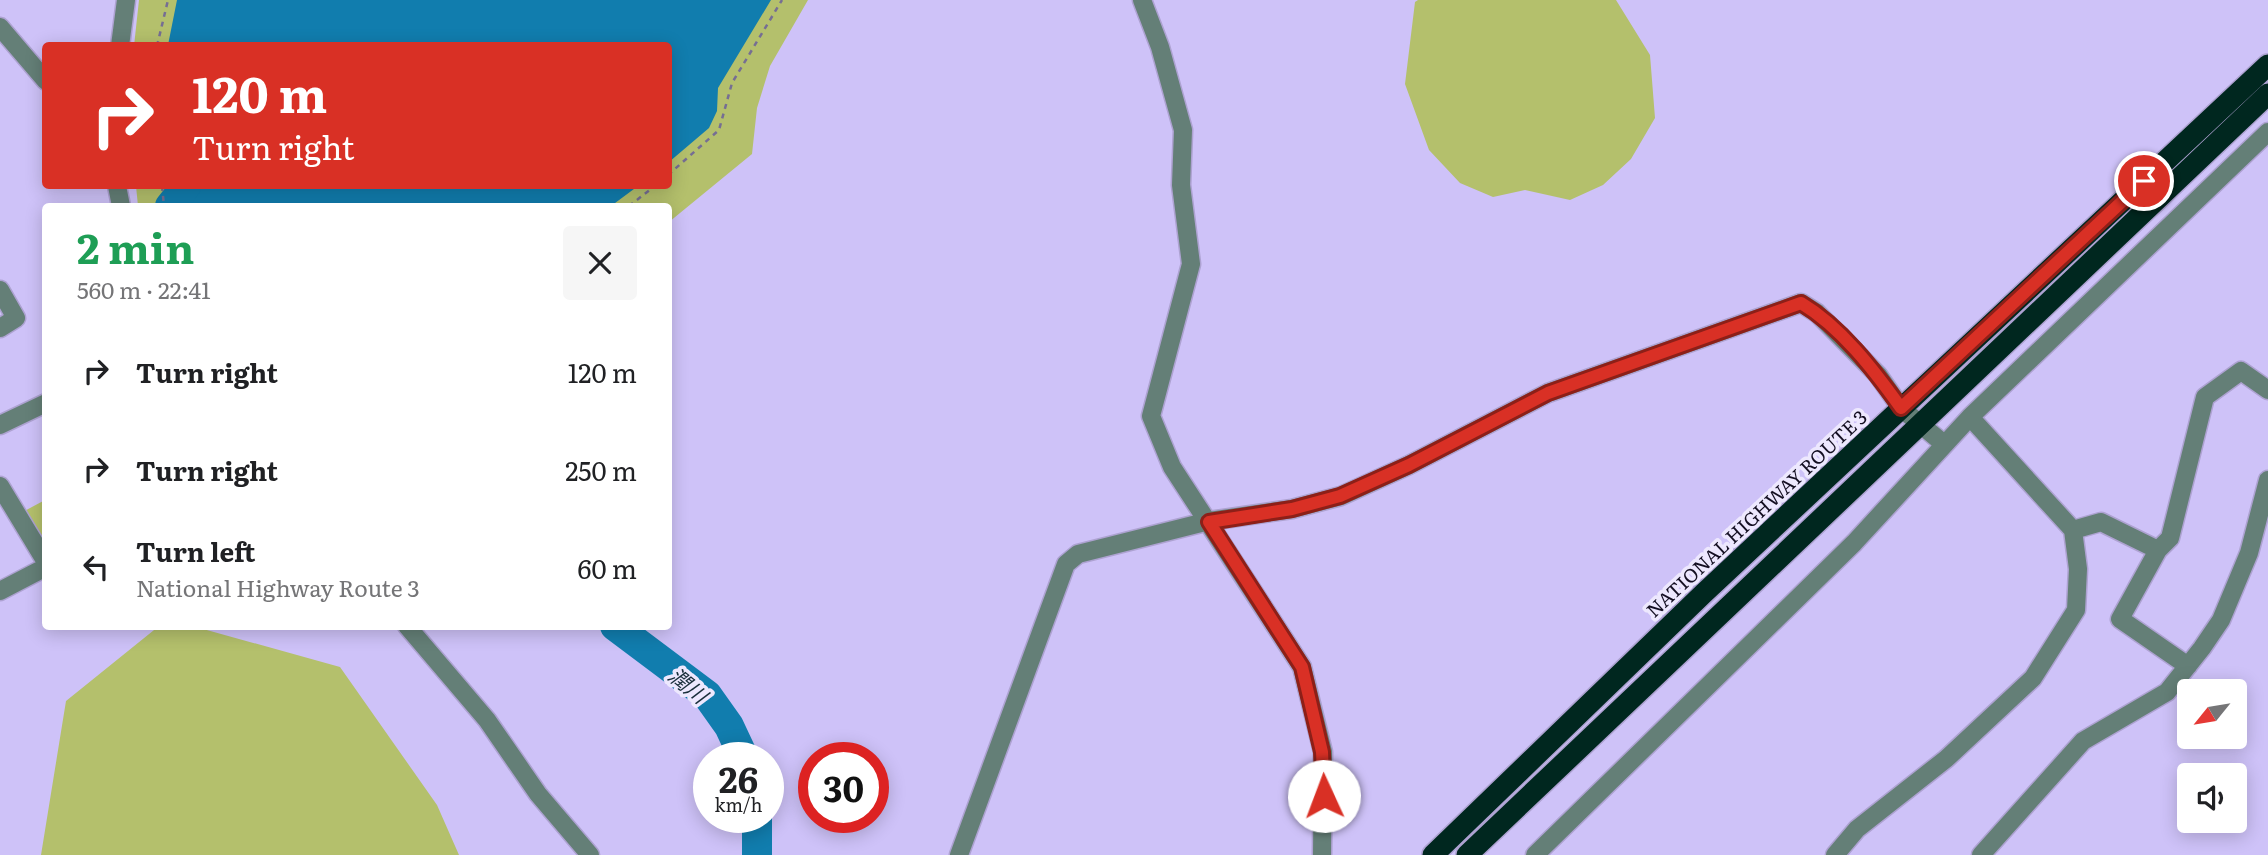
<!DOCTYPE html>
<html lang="en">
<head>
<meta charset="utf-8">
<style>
  body { margin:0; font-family:Literata,"Noto Sans JP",serif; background:#f6f6f6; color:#202124; height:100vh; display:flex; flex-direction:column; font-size:26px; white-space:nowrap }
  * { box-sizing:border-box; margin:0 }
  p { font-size:23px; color:#757577 }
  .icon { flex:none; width:38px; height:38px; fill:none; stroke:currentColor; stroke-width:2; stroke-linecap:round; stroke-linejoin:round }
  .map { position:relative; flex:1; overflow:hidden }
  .drawer { position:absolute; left:42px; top:203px; width:630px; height:427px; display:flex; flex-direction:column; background:#fff; border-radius:7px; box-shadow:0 4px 18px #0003 }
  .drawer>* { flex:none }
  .guide { position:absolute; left:42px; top:42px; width:630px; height:147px; border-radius:7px; box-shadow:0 4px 18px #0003; background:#d93025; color:#fff; overflow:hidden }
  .needle { width:46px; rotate:240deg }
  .tools { position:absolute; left:2177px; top:679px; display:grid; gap:14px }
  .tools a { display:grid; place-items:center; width:70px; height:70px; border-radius:7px; background:#fff; box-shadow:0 4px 18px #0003; font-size:35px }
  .speed { position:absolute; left:693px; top:742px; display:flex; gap:14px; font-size:35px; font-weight:700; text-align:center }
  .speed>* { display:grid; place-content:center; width:91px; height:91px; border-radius:50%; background:#fff; box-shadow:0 4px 18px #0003; line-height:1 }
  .speed small { font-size:18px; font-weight:400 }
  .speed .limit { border:10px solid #d22; background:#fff; color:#111 }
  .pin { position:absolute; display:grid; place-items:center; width:60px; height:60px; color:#fff; margin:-30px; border:4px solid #fff; border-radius:50%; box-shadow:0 2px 7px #0007 }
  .me { position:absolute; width:77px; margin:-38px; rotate:358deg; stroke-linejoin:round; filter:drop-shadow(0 0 5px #0008) }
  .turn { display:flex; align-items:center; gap:24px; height:147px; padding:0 35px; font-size:32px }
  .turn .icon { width:91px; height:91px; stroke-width:2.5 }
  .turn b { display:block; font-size:49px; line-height:60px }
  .round { display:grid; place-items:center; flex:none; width:74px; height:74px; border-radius:7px; background:#f6f6f6 }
  .head { display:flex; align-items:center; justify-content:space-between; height:119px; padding:0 35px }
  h1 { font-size:42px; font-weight:700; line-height:52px; color:#1e9e55 }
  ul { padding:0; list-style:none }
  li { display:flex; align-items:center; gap:21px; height:98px; padding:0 35px }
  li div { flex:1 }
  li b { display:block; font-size:26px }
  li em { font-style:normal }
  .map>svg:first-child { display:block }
  .green { fill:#b4c06c }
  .water { fill:#117dae }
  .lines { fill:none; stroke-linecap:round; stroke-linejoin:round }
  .river { stroke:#117dae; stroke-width:30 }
  .minor-casing { stroke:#ada2d1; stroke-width:21 }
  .highway-casing { stroke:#ada2d1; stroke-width:24 }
  .path { stroke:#766e93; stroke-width:2.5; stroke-dasharray:5 5; stroke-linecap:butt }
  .minor { stroke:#647f77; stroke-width:18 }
  .highway { stroke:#00271f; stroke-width:21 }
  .route-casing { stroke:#8d1f18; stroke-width:18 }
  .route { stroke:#d93025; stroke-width:12 }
  .labels { text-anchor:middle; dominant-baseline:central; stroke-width:7; stroke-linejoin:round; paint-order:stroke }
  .street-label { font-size:19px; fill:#140f22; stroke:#ede8fe }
  .water-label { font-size:21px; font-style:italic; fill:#192e3a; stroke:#ede8fe }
</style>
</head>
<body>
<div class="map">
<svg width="2268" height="855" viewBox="0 0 2268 855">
  <rect width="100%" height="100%" fill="#cec2f8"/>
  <path class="green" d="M139 0H808L770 66 757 108 752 154 669 222 668 206H138L136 186H668V46H134Z
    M1418 0H1616L1650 55 1655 118 1631 159 1603 185 1570 200 1525 190 1493 197 1460 183 1429 150 1405 84 1415 2Z
    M45 500V562L17 515Z
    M159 626 196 627 340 667 437 805 459 855H41L66 701Z"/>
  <path class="water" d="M177 0H771L718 88 717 111 709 128 669 162 668 46 168 45Z
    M174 186H638L611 206H177Z"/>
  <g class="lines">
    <path class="river" d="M170 206 186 186
      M615 626 707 695 729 726 744 758
      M757 855V817"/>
    <g class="minor-casing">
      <path id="minor" d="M1142 0 1160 47 1183 130 1181 185 1191 264 1151 416 1172 467 1302 667 1323 752 1322 855
        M0 27 46 81
        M120 46 126 0
        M117 186 121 206
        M0 290 16 318 0 328
        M0 425 46 403
        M0 486 46 562
        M2073 530 2101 522 2158 550
        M0 591 46 567
        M407 626 487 720 538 794 590 855
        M2188 666 2120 619 2158 550 2170 538 2205 397 2241 371 2268 390
        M959 855 1066 564 1078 554 1209 521 1292 509 1341 496 1409 465 1548 393 1801 303 1817 313 1878 375 1901 408 1944 444
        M1535 855 1854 543 1970 417 2268 132
        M1835 855 1857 829 1946 759 2033 678 2076 610 2078 569 2073 530 1970 417
        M1981 855 2083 741 2167 692 2202 648 2221 620 2249 553 2268 480"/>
    </g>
    <g class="highway-casing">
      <path id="highway" d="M1433 855 1704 593 2268 65
        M1467 855 2268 94"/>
    </g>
    <path class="path" d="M157 46 168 0
      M668 175 719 130 732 83 782 0
      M162 186 164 206
      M629 206 655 186"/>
    <use href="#minor" class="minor"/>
    <use href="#highway" class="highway"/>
  </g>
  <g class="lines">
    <g class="route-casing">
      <path id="route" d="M1324 796 1322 752 1302 667 1209 522 1292 509 1340 496 1409 465 1548 393 1801 303C1841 327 1874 370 1901 408L2144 181"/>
    </g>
    <use href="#route" class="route"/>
  </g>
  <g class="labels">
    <g class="street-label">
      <text transform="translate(1756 513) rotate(-43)">NATIONAL HIGHWAY ROUTE 3</text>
    </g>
    <g class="water-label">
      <text transform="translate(689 684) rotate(39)">潤川</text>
    </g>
  </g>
</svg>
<div class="tools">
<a><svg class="needle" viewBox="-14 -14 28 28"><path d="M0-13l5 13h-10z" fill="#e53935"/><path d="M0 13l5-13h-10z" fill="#757577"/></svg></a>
<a><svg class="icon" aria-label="sound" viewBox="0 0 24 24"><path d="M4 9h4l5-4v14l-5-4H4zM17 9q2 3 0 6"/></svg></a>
</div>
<div class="speed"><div>26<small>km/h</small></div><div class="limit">30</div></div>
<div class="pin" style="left:2144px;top:181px;background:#d93025"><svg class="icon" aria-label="arrive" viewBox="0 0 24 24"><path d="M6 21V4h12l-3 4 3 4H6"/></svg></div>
<svg class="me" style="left:1324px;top:796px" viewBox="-20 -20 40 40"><circle r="19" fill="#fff"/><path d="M0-13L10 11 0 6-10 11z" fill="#d93025"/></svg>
<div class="guide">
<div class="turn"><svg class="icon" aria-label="right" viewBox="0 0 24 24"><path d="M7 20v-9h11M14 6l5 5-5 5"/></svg><div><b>120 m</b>Turn right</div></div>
</div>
<section class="drawer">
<div class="head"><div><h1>2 min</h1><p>560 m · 22:41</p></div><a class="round"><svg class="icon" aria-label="close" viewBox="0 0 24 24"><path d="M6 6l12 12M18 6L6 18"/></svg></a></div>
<ul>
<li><svg class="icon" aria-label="right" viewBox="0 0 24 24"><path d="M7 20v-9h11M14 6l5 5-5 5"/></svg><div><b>Turn right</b></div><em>120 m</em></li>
<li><svg class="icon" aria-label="right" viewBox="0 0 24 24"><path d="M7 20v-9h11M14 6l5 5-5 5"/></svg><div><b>Turn right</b></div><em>250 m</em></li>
<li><svg class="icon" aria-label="left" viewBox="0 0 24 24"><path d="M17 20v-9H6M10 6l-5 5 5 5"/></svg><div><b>Turn left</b><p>National Highway Route 3</p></div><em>60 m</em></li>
</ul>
</section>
</div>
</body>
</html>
